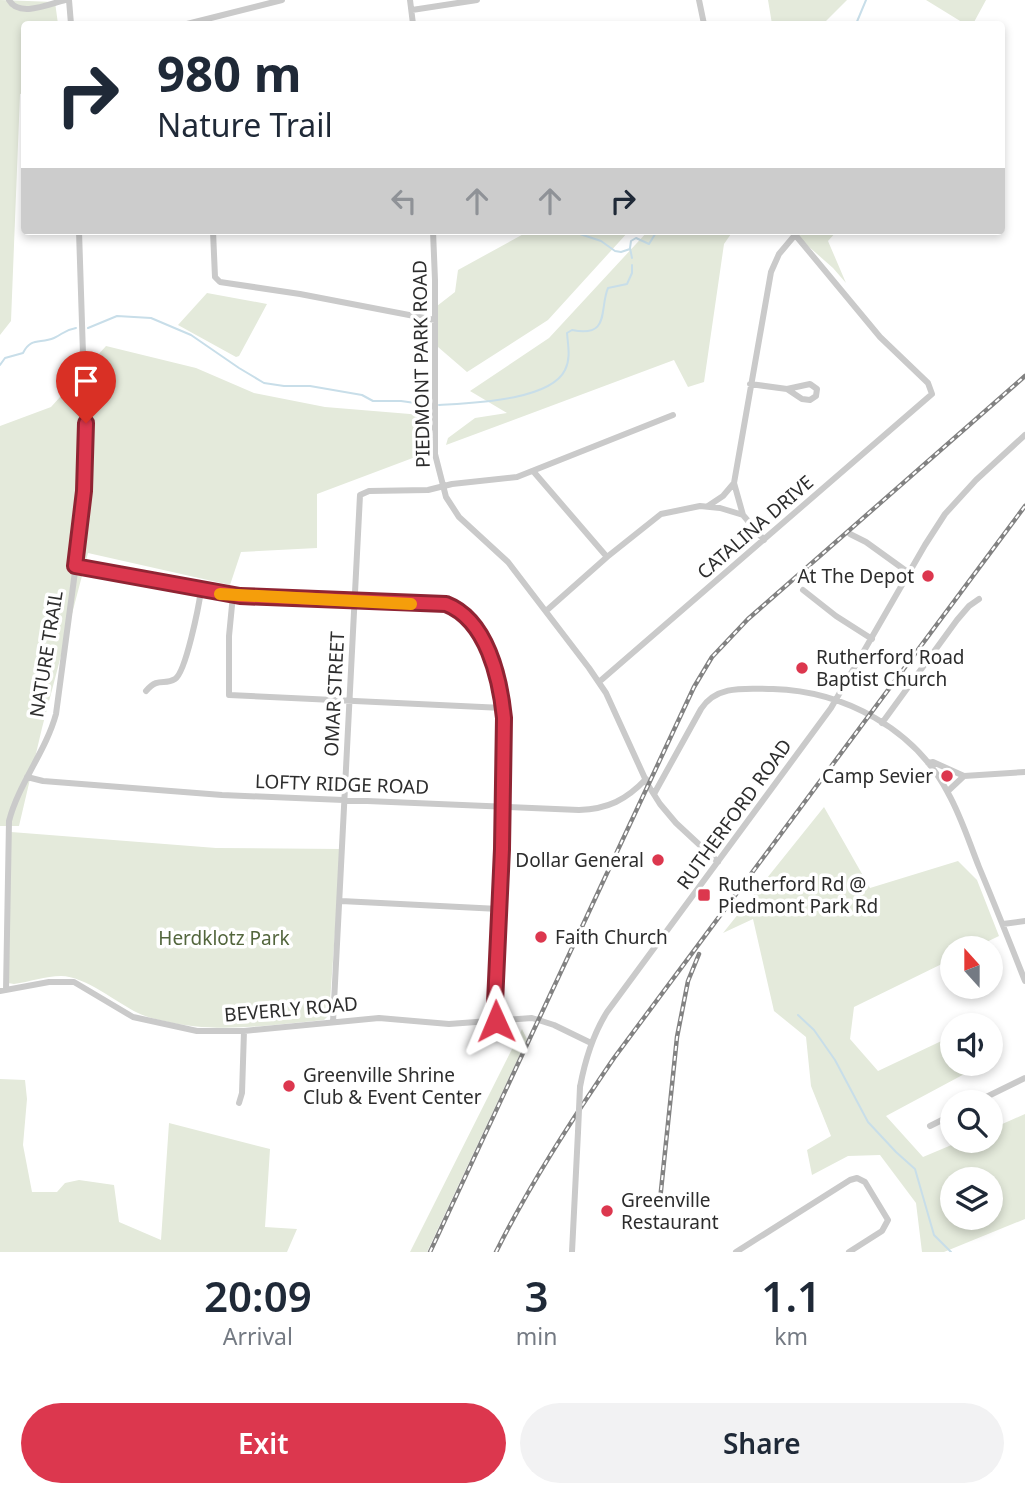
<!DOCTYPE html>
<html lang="en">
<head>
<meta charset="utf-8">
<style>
  body { margin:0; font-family:"Noto Sans",sans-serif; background:#f2f2f3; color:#1f2937; height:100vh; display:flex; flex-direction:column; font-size:26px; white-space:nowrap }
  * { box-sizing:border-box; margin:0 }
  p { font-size:23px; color:#747a83 }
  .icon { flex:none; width:38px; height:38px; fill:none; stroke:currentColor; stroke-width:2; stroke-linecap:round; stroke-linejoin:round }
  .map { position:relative; height:1252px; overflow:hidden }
  .panel { display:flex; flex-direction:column; background:#fff; flex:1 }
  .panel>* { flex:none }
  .hud { position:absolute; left:21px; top:21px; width:984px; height:214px; border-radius:7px; box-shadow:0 4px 10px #0003; background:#fff; color:#1f2937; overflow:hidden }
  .needle { width:46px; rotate:339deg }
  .controls { position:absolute; left:940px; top:936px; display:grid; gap:14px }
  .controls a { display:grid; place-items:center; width:63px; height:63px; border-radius:50%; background:#fff; box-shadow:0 4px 10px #0003; font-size:35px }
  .pin { position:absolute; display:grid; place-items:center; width:60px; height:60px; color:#fff; margin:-72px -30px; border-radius:50% 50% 50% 0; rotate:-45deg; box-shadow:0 0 7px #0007 }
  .pin .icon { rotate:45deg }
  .me { position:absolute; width:77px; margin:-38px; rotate:359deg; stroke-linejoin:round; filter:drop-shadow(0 0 5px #0008) }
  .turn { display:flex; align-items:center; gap:24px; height:147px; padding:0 21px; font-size:32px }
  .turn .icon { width:91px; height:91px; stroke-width:2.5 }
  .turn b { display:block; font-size:49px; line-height:60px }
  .lanes { display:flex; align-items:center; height:66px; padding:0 21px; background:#0003; justify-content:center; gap:35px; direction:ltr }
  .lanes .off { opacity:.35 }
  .eta { display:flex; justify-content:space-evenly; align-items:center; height:119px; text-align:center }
  .eta b { font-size:42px; font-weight:600; line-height:49px }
  .cta { display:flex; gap:14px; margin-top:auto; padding:14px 21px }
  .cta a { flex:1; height:80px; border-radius:42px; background:#dc374e; color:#fff; font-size:28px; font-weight:600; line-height:80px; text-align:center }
  .cta a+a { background:#f2f2f3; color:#1f2937 }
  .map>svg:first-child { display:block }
  .green { fill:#e4eadb; fill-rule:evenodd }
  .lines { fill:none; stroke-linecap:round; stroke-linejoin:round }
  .stream { stroke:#c8dee9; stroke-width:2 }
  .minor { stroke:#cacaca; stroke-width:6 }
  .rail-casing { stroke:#828282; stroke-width:4.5 }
  .rail { stroke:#fff; stroke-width:2; stroke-dasharray:5; stroke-linecap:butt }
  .minor-bridge { stroke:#cacaca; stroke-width:6 }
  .route-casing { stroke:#8f2433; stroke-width:18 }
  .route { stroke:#dc374e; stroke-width:12 }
  .slow { stroke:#f59e0b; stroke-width:12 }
  .poi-dot { fill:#dc374e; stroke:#fff; stroke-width:2.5 }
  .labels { text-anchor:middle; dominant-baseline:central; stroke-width:7; stroke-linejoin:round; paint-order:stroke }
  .street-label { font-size:19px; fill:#2d2d2d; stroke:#fff }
  .poi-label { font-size:19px; fill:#2d2d2d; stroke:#fff; text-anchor:start }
  .park-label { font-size:19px; fill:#53663d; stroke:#fff }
</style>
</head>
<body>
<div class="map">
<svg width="1025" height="1252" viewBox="0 0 1025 1252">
  <rect width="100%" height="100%" fill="#fff"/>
  <path class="green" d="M0 0 55 2 58 24H24V93L20 94 11 321 0 335Z
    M768 0H847L823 24H772Z
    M926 0H986L973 24H965Z
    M529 231H629L548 320 467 372 438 347 437 306 455 292 458 270Z
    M648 231H733L724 244 704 382 688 387 674 360 446 445 448 438 475 418 507 413 470 391 549 338Z
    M791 231H837L828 241 846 283 833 268Z
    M207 293 267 304 239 356 236 357 178 325Z
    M106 346 196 368 254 393 325 407 410 414 425 418 426 453 317 494V548L241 552 230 585 88 553 42 728 19 826H0V426L51 407Z
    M824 807 870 888 958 861 977 880 999 936 974 948H952V959L854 1007 850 1039 878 1071 952 1036V1064H983L886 1116 923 1157 961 1141H990L991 1129 1025 1114V1219L944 1252H922L916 1203 880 1155 848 1156 812 1175 807 1150 831 1136 811 1086 806 1037 774 1011 753 919 723 933ZM952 1180H990V1218H952Z
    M11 832 216 848 341 849 329 1015 324 1020C271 1025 216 1034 164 1021 155 1019 146 1017 138 1013 117 1003 85 976 61 976 46 976 29 982 14 984L8 983Z
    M522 1029 527 1039 427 1252H410Z
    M0 1079 25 1080 27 1099 23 1145 32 1192H57L65 1183 79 1180 114 1185 119 1222 161 1240 169 1123 270 1149 265 1227 297 1229 287 1252H0Z"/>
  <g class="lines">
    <path class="stream" d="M856 24 866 0
      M571 231 601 241 615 251 621 252 630 249
      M632 258 630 248 631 241 636 238 649 244 657 231
      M88 328 117 316 151 318 191 335 239 368 264 383 284 386H310L362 395 373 401H401L429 405
      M0 365 5 358 23 353C31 337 40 344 54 338 63 334 64 330 76 328
      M439 405C470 403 550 401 565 370 571 358 568 346 567 333L572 330C611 338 599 309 608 288L627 284 632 273V265
      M798 1015 814 1030 835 1060 868 1122 896 1152 915 1169 934 1235 951 1252"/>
    <path class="minor" d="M9 0C19 18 49 4 65 0
      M69 0 71 24
      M410 0 413 24
      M699 0 704 24
      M412 10 477 0
      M187 24 282 0
      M213 231 215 277 220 282 300 294 435 320
      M433 231 435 280V454L446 497 459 517 508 562 589 668 606 693 648 785 660 804 676 823 718 862
      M750 384 787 389
      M810 384 817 389 816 396 810 400 802 399 787 389Z
      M533 471 607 557
      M734 483 743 515 764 540
      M708 506 723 496 734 483 771 272 779 254 795 235
      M850 534 866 542 909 573
      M75 567 240 596 446 604C481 617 494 662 501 697 508 729 504 766 503 799 501 867 498 935 495 1003L496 1021
      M803 590 836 616 872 639
      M233 595 229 636V695L503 708
      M546 611 607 557 661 514 700 506 720 508 743 515
      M599 682 932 394 928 383 880 337 792 231
      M146 691C159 676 164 686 175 679 186 672 199 605 201 590
      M882 723 957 620 969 606 979 599
      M928 763 933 762 964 776 1025 772
      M27 777 43 781 222 795 579 810C608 809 626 800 646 779
      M948 791 964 776
      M654 794 701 709C717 684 747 689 773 689 844 691 915 729 948 793 961 816 969 842 979 867 995 905 1010 943 1025 981
      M341 901 499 909
      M1003 924 1025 921
      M6 990 9 821C19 783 46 751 56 714L80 534 86 447 79 231
      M0 991 49 982H74L133 1017 197 1031H244L379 1018 449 1024 532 1018 554 1025 591 1043
      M333 1022 360 495 369 491 428 490 452 484 517 477 673 415
      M580 1087C585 1060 592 1036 607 1012L831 708 925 545 945 514 976 480 1025 435
      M976 1102 1025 1078
      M239 1103 242 1093 244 1031
      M930 1126 952 1115
      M572 1252 578 1132
      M736 1252 850 1180 857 1178 865 1182 888 1220 882 1231 849 1252"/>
    <g class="rail-casing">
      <path id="rail" d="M660 1200 677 1037 688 981 699 954
        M430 1252 694 687 712 657 748 619 1025 376
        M496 1252C530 1184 571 1121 614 1058L1025 506"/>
    </g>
    <use href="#rail" class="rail"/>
    <path class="minor-bridge" d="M578 1132 580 1087"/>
  </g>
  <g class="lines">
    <g class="route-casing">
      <path id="route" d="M86 423 84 491 75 566 240 596 446 604C487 620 500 678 504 718L502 849 495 1003 496 1021"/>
    </g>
    <use href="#route" class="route"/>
    <path class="slow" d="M220 594 411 604"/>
  </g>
  <g class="poi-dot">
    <circle cx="928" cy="576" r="7"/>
    <circle cx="802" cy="668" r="7"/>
    <circle cx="947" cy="776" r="7"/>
    <circle cx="658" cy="860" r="7"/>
    <rect x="697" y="888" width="14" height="14" rx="3.5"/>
    <circle cx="541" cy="937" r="7"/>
    <circle cx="289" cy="1086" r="7"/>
    <circle cx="607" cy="1211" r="7"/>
  </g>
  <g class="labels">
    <g class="street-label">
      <text transform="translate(421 364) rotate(-91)">PIEDMONT PARK ROAD</text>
      <text transform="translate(755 527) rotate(-41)">CATALINA DRIVE</text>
      <text transform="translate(46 654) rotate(-81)">NATURE TRAIL</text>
      <text transform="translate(334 694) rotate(-87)">OMAR STREET</text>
      <text transform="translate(342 784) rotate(2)">LOFTY RIDGE ROAD</text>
      <text transform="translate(734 814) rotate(-54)">RUTHERFORD ROAD</text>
      <text transform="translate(291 1009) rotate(-5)">BEVERLY ROAD</text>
    </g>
    <g class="poi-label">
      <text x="914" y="576" text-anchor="end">At The Depot</text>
      <text x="816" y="657">Rutherford Road<tspan x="816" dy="22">Baptist Church</tspan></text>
      <text x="933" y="776" text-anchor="end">Camp Sevier</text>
      <text x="644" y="860" text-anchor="end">Dollar General</text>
      <text x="718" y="884">Rutherford Rd @<tspan x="718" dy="22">Piedmont Park Rd</tspan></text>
      <text x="555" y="937">Faith Church</text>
      <text x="303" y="1075">Greenville Shrine<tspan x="303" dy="22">Club &amp; Event Center</tspan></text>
      <text x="621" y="1200">Greenville<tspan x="621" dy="22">Restaurant</tspan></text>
    </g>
    <g class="park-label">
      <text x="224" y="938">Herdklotz Park</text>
    </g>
  </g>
</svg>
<div class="controls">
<a><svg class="needle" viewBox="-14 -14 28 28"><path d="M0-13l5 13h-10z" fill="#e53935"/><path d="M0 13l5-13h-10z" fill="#747a83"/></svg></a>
<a><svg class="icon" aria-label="sound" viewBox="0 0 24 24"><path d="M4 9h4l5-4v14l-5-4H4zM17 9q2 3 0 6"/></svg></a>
<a><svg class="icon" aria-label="search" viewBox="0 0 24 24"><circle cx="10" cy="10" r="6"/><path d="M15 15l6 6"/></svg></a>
<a><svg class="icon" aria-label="layers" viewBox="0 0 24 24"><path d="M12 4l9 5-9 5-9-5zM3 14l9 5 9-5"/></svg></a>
</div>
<div class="pin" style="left:86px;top:423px;background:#d93025"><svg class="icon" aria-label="arrive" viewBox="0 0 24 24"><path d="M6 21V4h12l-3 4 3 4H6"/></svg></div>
<svg class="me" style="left:496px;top:1021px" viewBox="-20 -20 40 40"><path d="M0-17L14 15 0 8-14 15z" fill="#dc374e" stroke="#fff" stroke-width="4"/></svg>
<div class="hud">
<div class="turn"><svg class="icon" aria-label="right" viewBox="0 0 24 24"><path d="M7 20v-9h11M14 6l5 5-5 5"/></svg><div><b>980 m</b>Nature Trail</div></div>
<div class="lanes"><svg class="icon off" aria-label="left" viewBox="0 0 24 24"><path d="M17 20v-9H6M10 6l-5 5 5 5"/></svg><svg class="icon off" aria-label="ahead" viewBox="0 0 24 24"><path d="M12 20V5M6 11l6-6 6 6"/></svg><svg class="icon off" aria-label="ahead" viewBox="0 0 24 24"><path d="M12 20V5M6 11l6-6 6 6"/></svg><svg class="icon" aria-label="right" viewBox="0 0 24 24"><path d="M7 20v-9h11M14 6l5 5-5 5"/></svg></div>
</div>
</div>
<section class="panel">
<div class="eta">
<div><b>20:09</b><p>Arrival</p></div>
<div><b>3</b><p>min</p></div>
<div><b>1.1</b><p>km</p></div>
</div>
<div class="cta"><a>Exit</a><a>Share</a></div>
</section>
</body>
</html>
